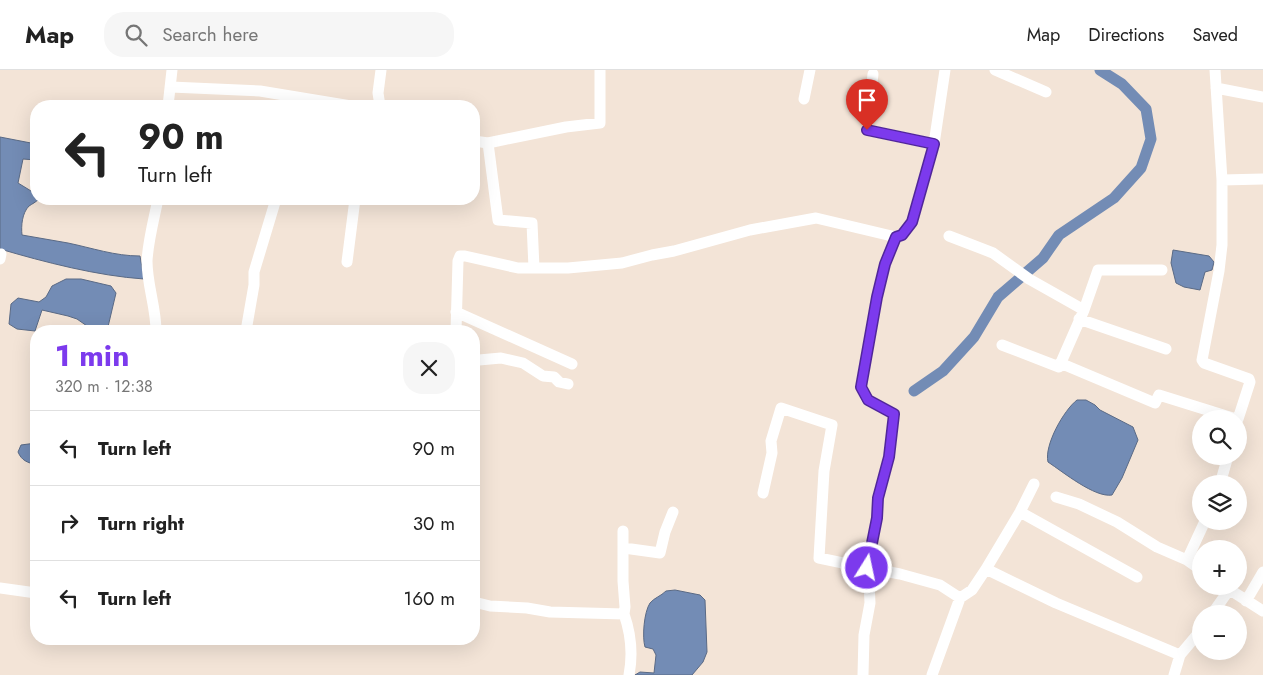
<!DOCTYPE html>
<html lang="en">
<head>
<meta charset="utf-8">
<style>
  body { margin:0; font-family:Jost,sans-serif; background:#f6f6f6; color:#222; height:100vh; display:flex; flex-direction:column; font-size:19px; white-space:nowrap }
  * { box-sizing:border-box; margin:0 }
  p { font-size:16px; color:#767676 }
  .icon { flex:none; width:28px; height:28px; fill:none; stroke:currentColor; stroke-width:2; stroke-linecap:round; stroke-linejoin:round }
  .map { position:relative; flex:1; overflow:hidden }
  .drawer { position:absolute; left:30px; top:255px; width:450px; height:320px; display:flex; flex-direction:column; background:#fff; border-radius:20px; box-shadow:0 5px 20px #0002 }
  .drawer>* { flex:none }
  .hud { position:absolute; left:30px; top:30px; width:450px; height:105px; border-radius:20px; box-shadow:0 5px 20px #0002; background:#fff; color:#222; overflow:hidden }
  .buttons { position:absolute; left:1192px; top:340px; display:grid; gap:10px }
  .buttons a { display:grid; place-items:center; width:55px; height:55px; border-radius:50%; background:#fff; box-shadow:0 5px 20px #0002; font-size:25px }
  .pin { position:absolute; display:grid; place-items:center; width:42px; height:42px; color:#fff; margin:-51px -21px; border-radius:50% 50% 50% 0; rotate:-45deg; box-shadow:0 0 5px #0007 }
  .pin .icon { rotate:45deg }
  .me { position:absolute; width:55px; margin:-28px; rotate:10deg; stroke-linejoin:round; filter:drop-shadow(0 0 4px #0008) }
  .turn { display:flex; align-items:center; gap:18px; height:105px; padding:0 25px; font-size:22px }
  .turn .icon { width:65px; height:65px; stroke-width:2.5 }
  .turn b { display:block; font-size:35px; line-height:42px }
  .round { display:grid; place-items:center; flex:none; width:52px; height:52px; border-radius:20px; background:#f6f6f6 }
  .overview { display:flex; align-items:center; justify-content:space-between; height:85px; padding:0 25px }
  h1 { font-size:30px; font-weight:700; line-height:38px; color:#7c3aed }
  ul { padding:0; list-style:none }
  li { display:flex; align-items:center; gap:15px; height:75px; padding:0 25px; border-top:1px solid #e0e0e0 }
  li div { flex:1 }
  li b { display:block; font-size:19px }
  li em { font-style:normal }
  header { display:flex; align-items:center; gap:30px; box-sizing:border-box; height:70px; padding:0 25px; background:#fff; border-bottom:1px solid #e0e0e0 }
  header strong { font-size:24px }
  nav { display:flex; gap:28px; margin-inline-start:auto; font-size:18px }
  .search { width:350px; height:45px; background:#f6f6f6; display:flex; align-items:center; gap:12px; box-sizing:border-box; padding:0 18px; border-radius:20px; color:#767676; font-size:19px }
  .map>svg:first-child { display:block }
  .water { fill:#738cb5; stroke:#5a6a85 }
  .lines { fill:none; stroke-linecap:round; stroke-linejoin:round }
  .canal { stroke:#738cb5; stroke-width:11 }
  .minor { stroke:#fff; stroke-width:11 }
  .route-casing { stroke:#51269a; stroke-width:12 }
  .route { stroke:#7c3aed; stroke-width:9 }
</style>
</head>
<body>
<header>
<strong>Map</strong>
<div class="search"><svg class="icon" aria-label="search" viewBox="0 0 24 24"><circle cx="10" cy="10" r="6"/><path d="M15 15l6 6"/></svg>Search here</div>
<nav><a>Map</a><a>Directions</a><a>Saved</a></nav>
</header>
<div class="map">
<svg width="1263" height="605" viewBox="0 0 1263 605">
  <rect width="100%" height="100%" fill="#f3e4d7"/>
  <path class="water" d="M0 67 36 74V90L23 89 18 113 36 124V129H39C36 132 32 134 29 136 22 143 21 156 22 165 37 168 53 170 68 173 92 178 115 186 140 186L144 209C98 206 44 192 0 179Z
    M1173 180 1209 186 1214 192 1212 200 1205 202 1200 220 1184 217 1176 213 1171 193Z
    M66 209H81L111 216 116 223 107 261H88L87 256 77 249 68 246 42 240 35 261 17 259 9 254 11 234 18 228 39 232 46 227 52 216Z
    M1077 330H1086L1095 335 1100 340 1133 357 1138 370 1122 408 1112 425C1095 428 1063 402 1048 392 1044 375 1064 340 1077 330Z
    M36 373V395C27 392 22 391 18 382L21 375Z
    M675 520 700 525 705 530 707 582 703 592 692 605H635L640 602 654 603 656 585 653 579 645 577C642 567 644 542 650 533 654 528 661 526 666 521Z"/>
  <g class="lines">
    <path class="canal" d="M914 321 943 301 974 267 998 227 1043 188 1059 165 1114 128 1141 98 1151 69 1146 39 1122 14 1100 0"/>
    <path class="minor" d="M995 0 1046 22
      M1215 0 1222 110V175L1219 201 1202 290 1204 293 1249 309 1250 312 1238 349
      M873 4 867 60 934 74
      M171 17 260 21 351 36
      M1216 18 1263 27
      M804 29 810 0
      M168 36 172 0
      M380 36 378 23 381 0
      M474 71 488 73 498 150 532 153 534 198
      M488 73 566 57 600 53V0
      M1222 110 1263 109
      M949 166 993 183 1029 209 1084 240
      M896 167 885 194 877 227 861 317 867 330 894 344 889 387 878 428 877 448 867 498 900 504 940 515 960 528 932 605
      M0 189 1 184
      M347 192 355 129
      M456 242 572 294
      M1079 249 1166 279
      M156 261C156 237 147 215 147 191 148 171 154 149 158 129
      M246 261 254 215V202L276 129
      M456 261 458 191 460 186H465L518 198H568L622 193 652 185 674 181 750 160 816 148 896 167 902 165 912 152 934 74 945 0
      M1002 275 1059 297 1084 240 1098 200H1162
      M474 289 479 290 501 288 523 293 543 306 554 307 559 312 568 314
      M1060 293 1155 333 1159 325 1236 349
      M1220 414 1228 386
      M763 423 772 383 771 371 781 338 832 355 824 401 819 488 867 498 869 512 870 533 864 565 863 605
      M1056 427 1079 434 1117 452 1157 477 1187 490 1201 500
      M1020 442 1137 507
      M623 461V511L625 537 624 544
      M624 478 660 483 665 462 673 442
      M1187 490 1205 451
      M986 499 1056 533 1180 585
      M1224 516 1263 541
      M0 518 36 523
      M960 528 972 520 986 499 1020 442 1034 414
      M1246 531 1263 502
      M474 532 490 536 527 538 550 542 624 544C631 564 633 584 629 605
      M1212 544 1229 520
      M1174 605 1180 585 1201 560"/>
  </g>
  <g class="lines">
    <g class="route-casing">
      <path id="route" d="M867 60 934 74 912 152 902 165 896 167 885 194 877 227 861 317 868 330 894 344 889 387 878 428 877 448 867 498"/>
    </g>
    <use href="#route" class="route"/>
  </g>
</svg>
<div class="buttons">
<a><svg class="icon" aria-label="search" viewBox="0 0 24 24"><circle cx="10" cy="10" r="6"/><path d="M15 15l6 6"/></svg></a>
<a><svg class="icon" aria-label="layers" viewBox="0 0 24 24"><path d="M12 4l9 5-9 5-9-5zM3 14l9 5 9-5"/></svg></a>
<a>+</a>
<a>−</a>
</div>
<div class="pin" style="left:867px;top:60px;background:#d93025"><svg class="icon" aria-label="arrive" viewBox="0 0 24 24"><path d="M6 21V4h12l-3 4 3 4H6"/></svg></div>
<svg class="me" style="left:867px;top:498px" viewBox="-20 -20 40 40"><circle r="17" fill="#7c3aed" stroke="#fff" stroke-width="3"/><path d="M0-11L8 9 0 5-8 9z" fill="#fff"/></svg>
<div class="hud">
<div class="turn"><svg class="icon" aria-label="left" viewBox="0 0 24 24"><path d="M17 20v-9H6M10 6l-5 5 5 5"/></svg><div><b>90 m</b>Turn left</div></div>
</div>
<section class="drawer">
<div class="overview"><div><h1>1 min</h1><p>320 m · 12:38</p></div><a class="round"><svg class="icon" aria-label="close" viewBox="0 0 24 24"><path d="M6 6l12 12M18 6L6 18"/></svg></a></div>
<ul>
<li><svg class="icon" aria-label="left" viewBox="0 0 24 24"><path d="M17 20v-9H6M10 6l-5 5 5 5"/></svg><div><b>Turn left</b></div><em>90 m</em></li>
<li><svg class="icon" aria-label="right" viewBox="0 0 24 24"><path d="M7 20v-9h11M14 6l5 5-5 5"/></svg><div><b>Turn right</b></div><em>30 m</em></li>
<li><svg class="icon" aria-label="left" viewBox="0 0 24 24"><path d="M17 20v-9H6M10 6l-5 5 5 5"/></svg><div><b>Turn left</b></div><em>160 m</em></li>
</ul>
</section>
</div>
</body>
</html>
